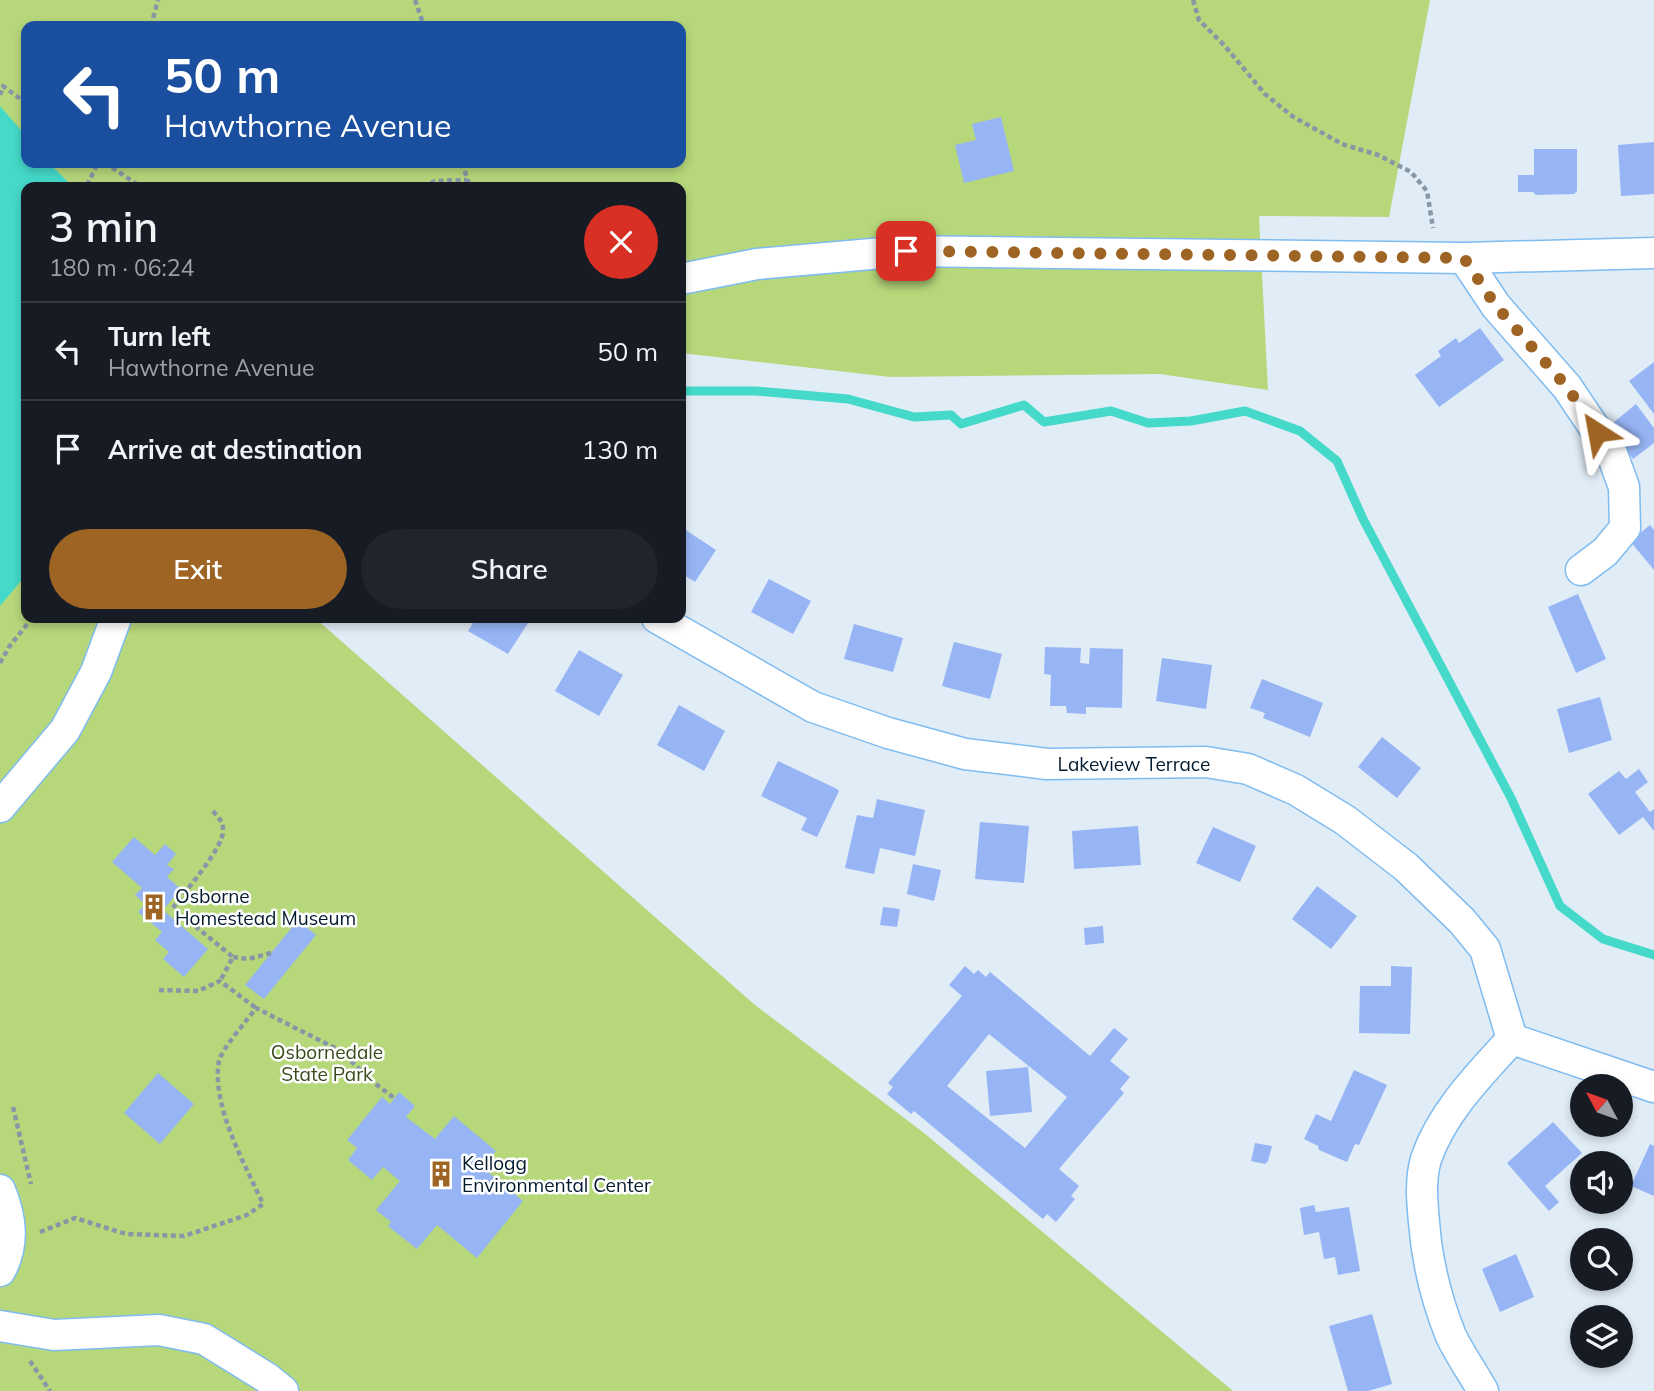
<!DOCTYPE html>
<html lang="en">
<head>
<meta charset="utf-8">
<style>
  body { margin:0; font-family:Mulish,sans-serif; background:#20242c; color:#f1f3f6; height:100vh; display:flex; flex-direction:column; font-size:26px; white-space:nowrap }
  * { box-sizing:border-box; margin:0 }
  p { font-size:23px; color:#9ea1a6 }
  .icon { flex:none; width:38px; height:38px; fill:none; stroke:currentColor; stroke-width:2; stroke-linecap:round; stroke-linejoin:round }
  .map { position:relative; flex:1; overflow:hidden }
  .panel { position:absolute; left:21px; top:182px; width:665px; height:441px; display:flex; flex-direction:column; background:#171b24; border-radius:14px; box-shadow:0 4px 10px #0003 }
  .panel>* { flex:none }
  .hud { position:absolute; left:21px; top:21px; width:665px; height:147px; border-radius:14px; box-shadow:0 4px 10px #0003; background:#1a4fa0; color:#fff; overflow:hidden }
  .needle { width:46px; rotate:311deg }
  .tools { position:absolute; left:1570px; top:1074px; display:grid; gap:14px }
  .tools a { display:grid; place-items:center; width:63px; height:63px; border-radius:50%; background:#171b24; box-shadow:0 4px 10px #0003; font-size:35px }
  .pin { position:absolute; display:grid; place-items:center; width:60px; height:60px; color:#fff; margin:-30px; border-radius:14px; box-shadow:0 4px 10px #0006 }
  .me { position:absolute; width:77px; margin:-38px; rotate:326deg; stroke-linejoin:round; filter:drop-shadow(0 0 5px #0008) }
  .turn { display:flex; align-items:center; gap:24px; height:147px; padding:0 28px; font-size:32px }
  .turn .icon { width:91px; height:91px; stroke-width:2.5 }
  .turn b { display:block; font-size:49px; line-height:60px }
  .round { display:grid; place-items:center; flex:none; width:74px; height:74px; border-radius:37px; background:#20242c }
  .head { display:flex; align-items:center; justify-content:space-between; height:119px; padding:0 28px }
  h1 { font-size:42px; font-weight:600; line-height:52px }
  .cta { display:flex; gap:14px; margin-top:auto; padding:14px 28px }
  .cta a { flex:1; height:80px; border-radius:42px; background:#9e6423; color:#fff; font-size:28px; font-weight:600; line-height:80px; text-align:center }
  .cta a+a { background:#20242c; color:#f1f3f6 }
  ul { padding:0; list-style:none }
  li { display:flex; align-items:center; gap:21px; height:98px; padding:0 28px; border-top:2px solid #363941 }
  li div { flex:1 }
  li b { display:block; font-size:26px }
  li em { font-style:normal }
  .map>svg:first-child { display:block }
  .green { fill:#b7d77b; fill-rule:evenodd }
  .water { fill:#44d9c9 }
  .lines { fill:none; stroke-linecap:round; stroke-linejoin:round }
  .stream { stroke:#44d9c9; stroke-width:9 }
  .building { fill:#97b5f5; fill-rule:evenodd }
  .minor-casing { stroke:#7fbcf0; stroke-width:33 }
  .path { stroke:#8697a5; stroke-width:4.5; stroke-dasharray:5 3.5; stroke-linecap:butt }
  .minor { stroke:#fff; stroke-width:30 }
  .route { stroke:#9e6423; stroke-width:12; stroke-dasharray:0 21.6 }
  .labels { text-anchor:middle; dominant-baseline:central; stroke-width:5; stroke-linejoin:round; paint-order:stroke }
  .street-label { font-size:19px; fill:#031b2e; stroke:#fff }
  .poi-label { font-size:19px; fill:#031b2e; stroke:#fff; text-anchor:start }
  .park-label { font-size:19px; fill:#3b4a1a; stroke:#fff }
</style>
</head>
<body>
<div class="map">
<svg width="1654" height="1391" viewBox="0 0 1654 1391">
  <rect width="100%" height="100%" fill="#e0ecf6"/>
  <path class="green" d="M0 0H1430L1389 217 1259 216 1268 390 1160 374 890 377 681 353V187H26V618H315L755 1005 924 1133 1233 1391H0ZM26 26H681V163H26Z"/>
  <path class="water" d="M0 106 26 136V163H49L73 187H26V575L0 606Z"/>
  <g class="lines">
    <path class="stream" d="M681 391H756L848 399 914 417 951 415 961 424 1024 405 1044 422 1111 411 1148 423 1191 421 1245 411 1300 431 1337 461 1363 519 1511 798 1560 906 1603 939 1654 955"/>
  </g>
  <path class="building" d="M1001 117 1014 171 964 183 955 145 976 140 972 124Z
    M1654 142V194L1621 196 1618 145Z
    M1534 149H1577V191L1574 194 1536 195 1533 192H1518V175H1534Z
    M1480 328 1504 360 1439 407 1415 375 1441 356 1438 351 1456 338 1459 343Z
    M1654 362V414L1629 381Z
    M1636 404 1654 428V443L1633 459 1608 427Z
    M1650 525 1654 530V570L1630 541Z
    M681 527 716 550 695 582 681 573Z
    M769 579 811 601 793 634 751 612Z
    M1578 594 1606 659 1576 673 1548 607Z
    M476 618H520L528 623 508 654 468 631Z
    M854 624 903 638 893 672 844 659Z
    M954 642 1002 654 990 699 942 686Z
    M1045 647 1081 648 1080 663 1089 664 1090 648 1123 649 1122 708 1086 707V714L1067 713 1066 706H1050L1051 675 1044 674Z
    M579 650 623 675 599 716 555 691Z
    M1162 658 1212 665 1206 709 1156 701Z
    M1262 679 1323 703 1310 737 1263 718 1265 713 1250 708Z
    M1600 697 1612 740 1569 753 1557 709Z
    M679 705 725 731 704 771 657 745Z
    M1382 737 1421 768 1397 798 1358 767Z
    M778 761 837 789 839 791 817 837 801 830 807 818 761 796Z
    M1639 769 1648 782 1635 792 1650 812 1654 809V831L1643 817 1619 835 1588 794 1619 771 1626 779Z
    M877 799 925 810 915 856 880 848 874 874 845 868 857 815 873 818Z
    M980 822 1029 826 1024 883 975 879Z
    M1138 826 1141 865 1074 869 1072 831Z
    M1213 827 1256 846 1240 882 1196 863Z
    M134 837 155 855 165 844 176 854 167 865 174 869 167 877 181 889 163 910 208 949 184 977 163 959 169 952 155 940 162 932 138 912 145 904 135 895 142 888 112 862Z
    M913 864 941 870 934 901 907 894Z
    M1317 886 1357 916 1331 949 1292 919Z
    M883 907 900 909 897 927 880 925Z
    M298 920 316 935 264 999 245 985Z
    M1103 926 1104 943 1085 945 1084 928Z
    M965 966 974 974 978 970 986 977 990 972 1090 1056 1114 1028 1128 1039 1110 1061 1130 1077 1120 1089 1124 1093 1059 1169 1079 1186 1071 1196 1075 1199 1056 1222 1047 1214 1043 1219 914 1111 911 1114 887 1094 893 1087 888 1083 962 996 949 985ZM989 1034 1067 1097 1025 1148 947 1086Z
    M1391 966 1412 967 1410 1034 1359 1033 1360 986H1391Z
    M1028 1067 1032 1112 990 1116 986 1071Z
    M1354 1070 1387 1085 1359 1145 1355 1144 1347 1162 1319 1150 1318 1146 1304 1139 1316 1114 1331 1121Z
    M158 1073 194 1104 160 1144 124 1113Z
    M399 1092 415 1106 406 1117 435 1139 454 1116 496 1151 483 1168 523 1201 477 1258 437 1225 417 1249 388 1226 391 1222 376 1210 400 1181 383 1167 372 1180 348 1160 357 1148 347 1140 382 1097 390 1104Z
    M1553 1122 1582 1153 1545 1186 1559 1202 1549 1211 1507 1163Z
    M1255 1143 1272 1146 1268 1161 1265 1164 1251 1161Z
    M1650 1144 1654 1146V1196L1631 1186Z
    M1314 1205 1316 1212 1349 1207 1360 1271 1338 1275 1335 1257 1324 1259 1319 1232 1304 1235 1300 1208Z
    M1516 1254 1534 1297 1500 1312 1482 1269Z
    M1372 1314 1392 1384 1368 1391H1348L1329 1326Z"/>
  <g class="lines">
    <g class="minor-casing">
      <path id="minor" d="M1464 258 1496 306 1567 387 1612 454 1624 487 1625 528 1605 552 1581 570
        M681 279 757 264 906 251 1464 258 1654 253
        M657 618 813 707 888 733 965 754 1047 764 1206 762 1248 769 1296 790 1345 820 1406 867 1462 921 1485 949 1512 1039 1654 1087
        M0 807 65 730 96 672 116 618
        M0 1190C11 1217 15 1244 0 1271
        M0 1326 54 1335 159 1330 204 1339 267 1378 283 1391
        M1483 1391C1473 1373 1460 1355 1451 1336 1436 1299 1427 1262 1424 1222 1422 1201 1420 1180 1426 1159 1442 1112 1480 1074 1512 1039"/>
    </g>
    <path class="path" d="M415 0 424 26
      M1193 0 1199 20 1224 45 1265 94 1292 116 1342 144 1378 155 1411 172 1427 191 1433 228
      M151 26 158 0
      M0 95 3 86 26 103
      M105 163 141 187
      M462 163 470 187
      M87 185 98 163
      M423 187 435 181 467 180
      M0 663 9 647 32 618
      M213 811C218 817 223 821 223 830 224 848 184 892 173 908L233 957 220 981
      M233 957 248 959 271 953
      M159 990 198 991 220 981 256 1008
      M13 1107 31 1184
      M40 1232 75 1218 126 1234 184 1236 247 1215 263 1204C245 1164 211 1106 219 1061 221 1050 248 1019 256 1008L341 1051 368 1078 394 1098
      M30 1361 50 1391"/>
    <use href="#minor" class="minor"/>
  </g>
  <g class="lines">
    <path class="route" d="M906 251 1464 258 1496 306 1567 387 1597 432"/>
  </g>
  <defs>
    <g id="building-bare" transform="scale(2.1)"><path d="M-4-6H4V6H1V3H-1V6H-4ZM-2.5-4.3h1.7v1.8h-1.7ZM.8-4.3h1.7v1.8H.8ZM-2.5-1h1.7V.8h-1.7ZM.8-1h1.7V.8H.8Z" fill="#9e6423" stroke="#fff" stroke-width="2.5" paint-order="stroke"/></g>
  </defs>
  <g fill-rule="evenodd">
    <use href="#building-bare" x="154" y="907"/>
    <use href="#building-bare" x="441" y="1174"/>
  </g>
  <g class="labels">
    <g class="street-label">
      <text x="1134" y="764">Lakeview Terrace</text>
    </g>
    <g class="poi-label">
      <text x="175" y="896">Osborne<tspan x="175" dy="22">Homestead Museum</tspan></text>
      <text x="462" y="1163">Kellogg<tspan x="462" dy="22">Environmental Center</tspan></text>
    </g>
    <g class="park-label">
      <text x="327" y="1052">Osbornedale<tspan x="327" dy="22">State Park</tspan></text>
    </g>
  </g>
</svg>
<div class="tools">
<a><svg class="needle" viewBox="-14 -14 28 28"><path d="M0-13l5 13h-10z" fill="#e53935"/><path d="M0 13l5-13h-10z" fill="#9ea1a6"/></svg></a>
<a><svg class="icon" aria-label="sound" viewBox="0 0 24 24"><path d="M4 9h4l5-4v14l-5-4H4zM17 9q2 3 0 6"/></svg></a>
<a><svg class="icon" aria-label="search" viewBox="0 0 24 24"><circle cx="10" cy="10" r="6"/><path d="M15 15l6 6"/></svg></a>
<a><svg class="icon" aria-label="layers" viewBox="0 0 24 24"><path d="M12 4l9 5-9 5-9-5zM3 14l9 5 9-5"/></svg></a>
</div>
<div class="pin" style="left:906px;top:251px;background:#d93025"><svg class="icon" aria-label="arrive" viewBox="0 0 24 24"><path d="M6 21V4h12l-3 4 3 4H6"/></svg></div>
<svg class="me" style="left:1597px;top:432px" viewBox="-20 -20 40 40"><path d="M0-17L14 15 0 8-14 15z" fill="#9e6423" stroke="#fff" stroke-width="4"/></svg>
<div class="hud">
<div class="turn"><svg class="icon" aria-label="left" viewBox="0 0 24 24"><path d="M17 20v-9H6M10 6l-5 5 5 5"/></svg><div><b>50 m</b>Hawthorne Avenue</div></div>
</div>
<section class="panel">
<div class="head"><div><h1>3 min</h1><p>180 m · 06:24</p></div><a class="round" style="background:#d93025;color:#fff"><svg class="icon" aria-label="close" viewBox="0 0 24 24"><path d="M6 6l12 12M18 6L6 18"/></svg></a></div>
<ul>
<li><svg class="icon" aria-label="left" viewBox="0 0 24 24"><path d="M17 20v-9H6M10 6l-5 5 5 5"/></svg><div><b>Turn left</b><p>Hawthorne Avenue</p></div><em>50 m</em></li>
<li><svg class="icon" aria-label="arrive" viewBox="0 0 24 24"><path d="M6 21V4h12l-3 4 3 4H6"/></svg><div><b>Arrive at destination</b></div><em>130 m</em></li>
</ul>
<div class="cta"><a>Exit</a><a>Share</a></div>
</section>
</div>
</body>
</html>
